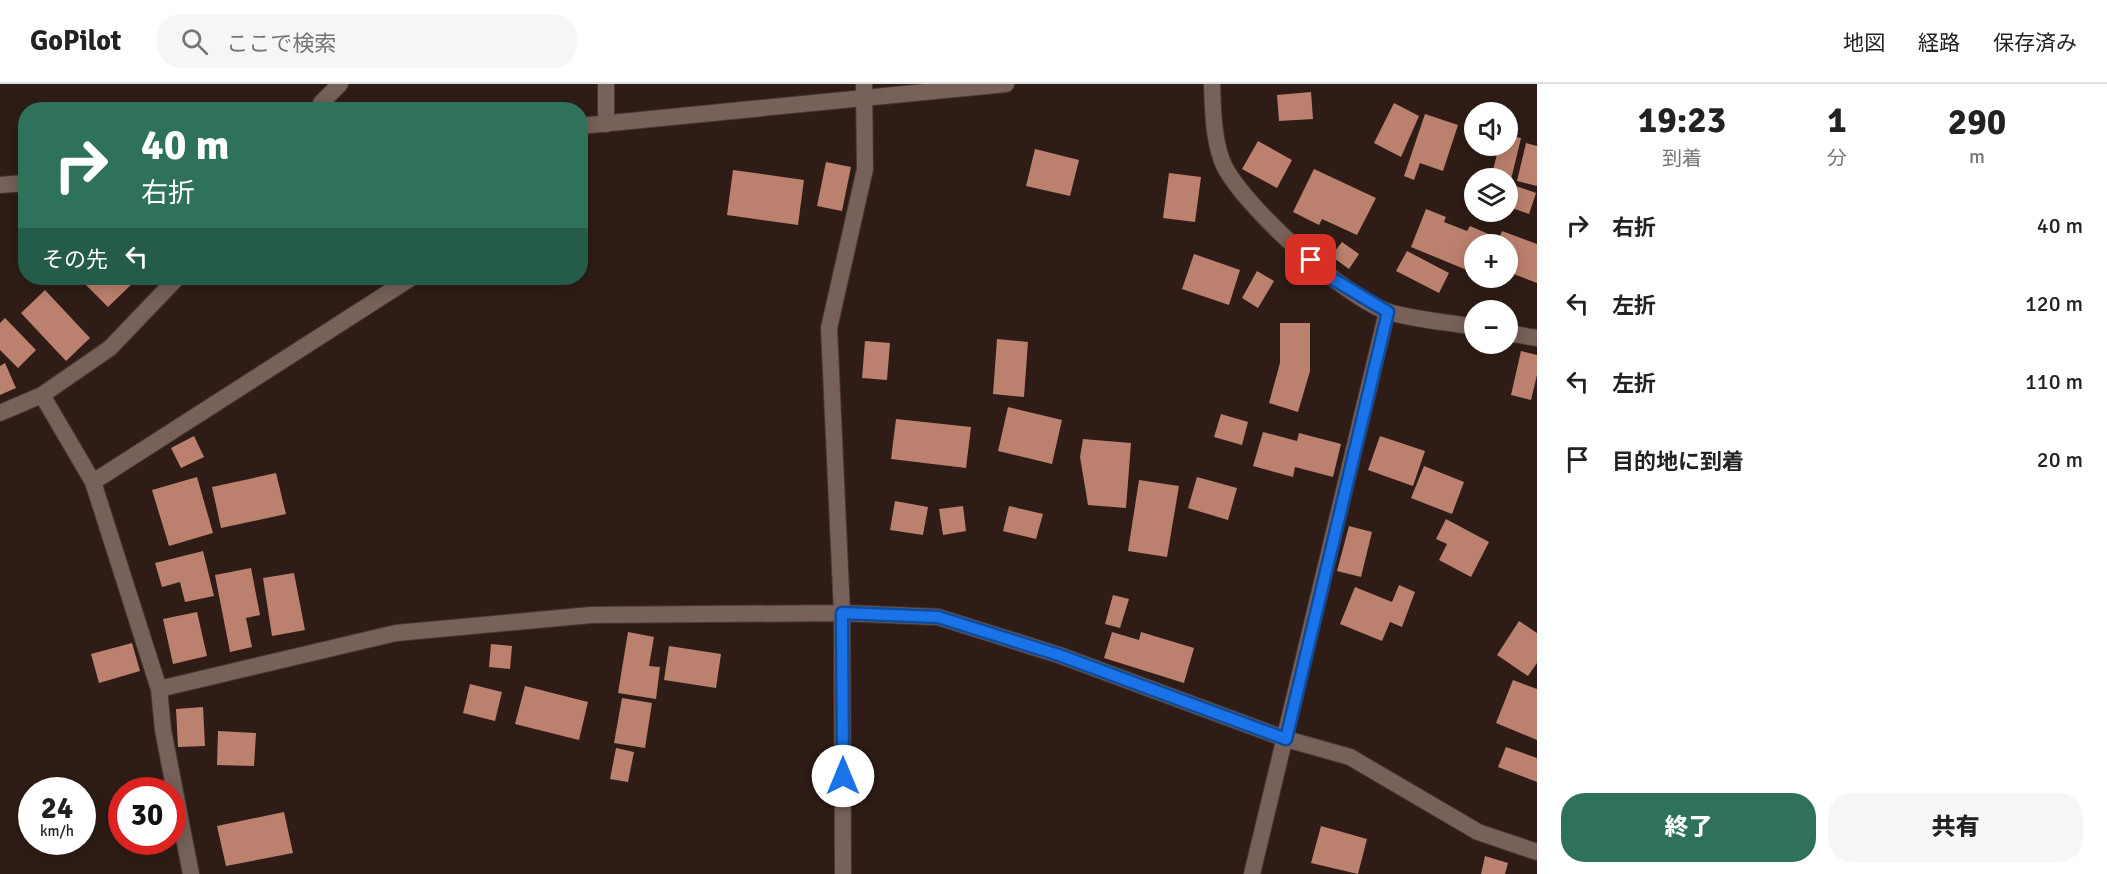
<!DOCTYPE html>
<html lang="ja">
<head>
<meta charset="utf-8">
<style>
  body { margin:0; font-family:Signika,"Noto Sans JP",sans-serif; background:#f6f6f6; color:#222; height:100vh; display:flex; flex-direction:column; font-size:22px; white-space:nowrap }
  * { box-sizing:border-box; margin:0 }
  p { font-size:20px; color:#767676 }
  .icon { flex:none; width:33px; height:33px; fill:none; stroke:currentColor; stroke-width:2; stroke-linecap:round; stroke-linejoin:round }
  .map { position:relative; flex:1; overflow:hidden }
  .panel { display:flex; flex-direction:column; background:#fff; width:570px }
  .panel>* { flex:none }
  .hud { position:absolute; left:18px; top:18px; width:570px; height:183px; border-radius:24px; box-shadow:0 3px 15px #0003; background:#2f725c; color:#fff; overflow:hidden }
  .buttons { position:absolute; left:1464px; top:18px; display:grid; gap:12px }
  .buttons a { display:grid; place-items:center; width:54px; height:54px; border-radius:50%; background:#fff; box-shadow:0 3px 15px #0003; font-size:30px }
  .speed { position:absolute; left:18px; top:693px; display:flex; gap:12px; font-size:30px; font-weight:700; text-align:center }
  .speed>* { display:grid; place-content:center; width:78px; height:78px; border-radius:50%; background:#fff; box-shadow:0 3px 15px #0003; line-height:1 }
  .speed small { font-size:15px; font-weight:400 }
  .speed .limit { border:9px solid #d22; background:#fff; color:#111 }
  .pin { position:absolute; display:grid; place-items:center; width:51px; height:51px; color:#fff; margin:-26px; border-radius:12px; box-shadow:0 3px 9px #0006 }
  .me { position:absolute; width:66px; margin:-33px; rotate:0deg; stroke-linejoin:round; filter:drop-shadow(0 0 4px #0008) }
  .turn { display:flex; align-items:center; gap:21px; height:126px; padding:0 24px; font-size:27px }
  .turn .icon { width:78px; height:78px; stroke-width:2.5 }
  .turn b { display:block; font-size:42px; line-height:51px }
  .then { display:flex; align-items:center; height:57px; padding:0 24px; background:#0003; gap:12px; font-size:22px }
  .eta { display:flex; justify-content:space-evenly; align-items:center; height:102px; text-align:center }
  .eta b { font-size:36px; font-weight:800; line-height:42px }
  .cta { display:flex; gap:12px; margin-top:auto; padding:12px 24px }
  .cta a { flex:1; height:69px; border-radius:24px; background:#2f725c; color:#fff; font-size:24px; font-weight:800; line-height:69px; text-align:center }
  .cta a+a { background:#f6f6f6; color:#222 }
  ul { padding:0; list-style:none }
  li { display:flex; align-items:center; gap:18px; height:78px; padding:0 24px }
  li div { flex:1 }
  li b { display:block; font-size:22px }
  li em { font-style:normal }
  header { display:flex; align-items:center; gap:36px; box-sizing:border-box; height:84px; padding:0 30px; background:#fff; border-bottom:2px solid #e0e0e0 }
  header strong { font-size:28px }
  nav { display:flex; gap:33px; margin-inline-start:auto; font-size:21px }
  .search { width:420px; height:54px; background:#f6f6f6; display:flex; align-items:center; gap:15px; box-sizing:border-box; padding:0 21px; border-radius:24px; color:#767676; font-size:22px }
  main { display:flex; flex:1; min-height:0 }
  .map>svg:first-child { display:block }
  .building { fill:#bc816e }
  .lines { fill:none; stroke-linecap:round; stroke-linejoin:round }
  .minor-casing { stroke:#473734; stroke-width:18 }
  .tertiary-casing { stroke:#473734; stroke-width:18 }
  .minor { stroke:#776159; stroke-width:16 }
  .tertiary { stroke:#776159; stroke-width:16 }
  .route-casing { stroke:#114b97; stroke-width:15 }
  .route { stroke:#1a73e8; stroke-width:10 }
</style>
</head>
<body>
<header>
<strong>GoPilot</strong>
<div class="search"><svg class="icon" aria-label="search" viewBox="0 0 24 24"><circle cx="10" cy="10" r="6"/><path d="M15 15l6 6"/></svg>ここで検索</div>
<nav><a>地図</a><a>経路</a><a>保存済み</a></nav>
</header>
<main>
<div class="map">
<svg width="1537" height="790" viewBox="0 0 1537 790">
  <rect width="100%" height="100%" fill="#2f1c16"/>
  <path class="building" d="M1311 8 1313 35 1279 37 1277 11Z
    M1394 19 1419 32 1401 73 1374 59Z
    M1425 30 1458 41 1443 87 1420 79 1414 96 1404 92Z
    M1508 51 1521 54 1508 108V94H1491L1499 62H1508Z
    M1258 57 1292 76 1277 104 1242 85Z
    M1526 59 1537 62V102L1517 97Z
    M1035 65 1079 76 1070 112 1026 102Z
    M826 78 851 83 842 127 817 122Z
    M1314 85 1376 114 1357 151 1322 135 1319 141 1293 128Z
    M733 86 804 96 798 141 727 131Z
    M1169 89 1201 93 1195 138 1163 134Z
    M1516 102 1536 109 1529 130 1509 123Z
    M1426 125 1446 133 1444 138 1467 147 1470 142 1493 152 1489 160H1474V189L1411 163Z
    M1502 147 1537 160V199L1508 188V160H1497Z
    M1342 158 1359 170 1349 185 1331 172Z
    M1407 167 1449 189 1439 209 1396 187Z
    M1194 170 1240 186 1229 221 1182 205Z
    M1257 187 1274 197 1258 224 1242 214Z
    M79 194H131L135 197 108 223Z
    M45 206 90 254 66 277 21 229Z
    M5 234 36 266 18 284 0 266V239Z
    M1280 239H1310V287L1298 328 1269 319 1280 279Z
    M997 255 1028 258 1024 313 993 310Z
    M865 257 890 259 887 296 862 294Z
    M1521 267 1537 271V291L1531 316 1511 311Z
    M5 279 16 304 0 311V282Z
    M1008 323 1062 336 1052 380 998 367Z
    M1221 330 1248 338 1242 361 1214 353Z
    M896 335 971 343 966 384 891 375Z
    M1263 348 1297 357 1299 349 1341 360 1333 393 1295 383 1293 393 1253 382Z
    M194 352 204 373 181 384 171 364Z
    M1380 352 1425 367 1413 402 1368 386Z
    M1083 355 1131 359 1126 424 1088 421 1080 373Z
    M1424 382 1464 398 1452 430 1411 414Z
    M276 389 286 430 221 444 212 403Z
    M197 393 213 449 169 462 152 406Z
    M1197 393 1237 404 1228 436 1188 424Z
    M1139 396 1179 402 1167 473 1128 467Z
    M895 417 928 423 923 451 890 446Z
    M963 422 966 447 943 451 939 425Z
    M1009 422 1043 430 1036 455 1003 447Z
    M1446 435 1489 458 1471 493 1439 476 1447 460 1436 455Z
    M1349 442 1372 448 1361 493 1337 487Z
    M203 467 214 512 185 518 180 498 162 503 155 479Z
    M251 484 260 531 246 534 252 563 230 568 215 491Z
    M294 489 305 546 272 552 263 494Z
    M1399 501 1415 508 1402 543 1390 538 1382 557 1340 540 1355 503 1392 518Z
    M1113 511 1129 515 1120 544 1105 540Z
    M197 528 207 572 173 580 163 535Z
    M1519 537 1537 549V579L1528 592 1497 571Z
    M628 548 654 553 649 582 660 583 656 615 618 609Z
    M1112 548 1139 556 1141 548 1194 564 1184 599 1104 574Z
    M132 559 140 587 99 599 91 570Z
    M491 560 512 562 510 585 489 583Z
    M669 562 721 570 716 604 664 596Z
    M1513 596 1537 605V656L1496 639Z
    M470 600 502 608 495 637 463 629Z
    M525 602 588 618 579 656 515 640Z
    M622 614 652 619 645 664 614 659Z
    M203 623 205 662 178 663 176 625Z
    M218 647 256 649 254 682 217 681Z
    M1506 663 1537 674V698L1498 683Z
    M616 664 634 668 628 698 610 695Z
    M284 728 293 769 226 782 217 742Z
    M1321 742 1367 755 1358 790 1311 779Z
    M1485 772 1508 779 1505 790H1481Z"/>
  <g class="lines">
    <g class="minor-casing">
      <path id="minor" d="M606 0V40
        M1212 0C1213 26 1213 52 1222 77 1238 118 1346 215 1389 228 1416 236 1447 238 1474 243
        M320 26 321 19 340 0
        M1508 249 1537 254
        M42 311 93 398 159 605 163 646 191 790
        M0 329 42 311 110 264 177 194
        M93 398 411 194
        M159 605 396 549 591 531 842 529 938 533 1059 571 1286 655 1350 673 1478 748 1537 768
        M843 790 842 529 829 244 865 85 864 0
        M1252 790 1387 228"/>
    </g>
    <g class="tertiary-casing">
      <path id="tertiary" d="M580 42 1006 0
        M0 101 26 99"/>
    </g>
    <use href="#minor" class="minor"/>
    <use href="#tertiary" class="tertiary"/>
  </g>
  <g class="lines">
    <g class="route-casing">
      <path id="route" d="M843 692 842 529 938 533 1059 571 1286 655 1388 228 1328 192 1311 176"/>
    </g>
    <use href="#route" class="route"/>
  </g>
</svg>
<div class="buttons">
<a><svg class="icon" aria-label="sound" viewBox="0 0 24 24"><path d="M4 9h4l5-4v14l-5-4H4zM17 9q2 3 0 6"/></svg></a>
<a><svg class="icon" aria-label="layers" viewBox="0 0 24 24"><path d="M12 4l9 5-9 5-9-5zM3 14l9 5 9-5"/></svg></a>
<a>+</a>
<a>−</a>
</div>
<div class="speed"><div>24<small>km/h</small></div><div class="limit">30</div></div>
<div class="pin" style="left:1311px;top:176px;background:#d93025"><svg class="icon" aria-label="arrive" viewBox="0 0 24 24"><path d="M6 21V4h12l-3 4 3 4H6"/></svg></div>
<svg class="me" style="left:843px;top:692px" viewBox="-20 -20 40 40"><circle r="19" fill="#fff"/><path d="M0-13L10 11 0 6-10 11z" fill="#1a73e8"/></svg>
<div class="hud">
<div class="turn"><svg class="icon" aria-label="right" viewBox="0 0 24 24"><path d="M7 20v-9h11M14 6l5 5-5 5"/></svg><div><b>40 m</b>右折</div></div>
<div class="then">その先<svg class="icon" aria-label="left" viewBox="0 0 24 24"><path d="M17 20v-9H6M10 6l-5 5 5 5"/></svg></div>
</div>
</div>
<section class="panel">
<div class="eta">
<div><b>19:23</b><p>到着</p></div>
<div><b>1</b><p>分</p></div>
<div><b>290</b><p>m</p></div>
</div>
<ul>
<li><svg class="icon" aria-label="right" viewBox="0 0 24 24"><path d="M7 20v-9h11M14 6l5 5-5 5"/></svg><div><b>右折</b></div><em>40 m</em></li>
<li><svg class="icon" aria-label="left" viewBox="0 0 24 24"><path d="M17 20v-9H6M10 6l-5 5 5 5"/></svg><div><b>左折</b></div><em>120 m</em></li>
<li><svg class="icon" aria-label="left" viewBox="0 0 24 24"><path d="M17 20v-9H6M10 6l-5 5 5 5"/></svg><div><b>左折</b></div><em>110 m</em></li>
<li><svg class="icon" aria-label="arrive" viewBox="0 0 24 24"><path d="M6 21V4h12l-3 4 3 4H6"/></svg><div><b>目的地に到着</b></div><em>20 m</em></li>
</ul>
<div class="cta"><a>終了</a><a>共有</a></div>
</section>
</main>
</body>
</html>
